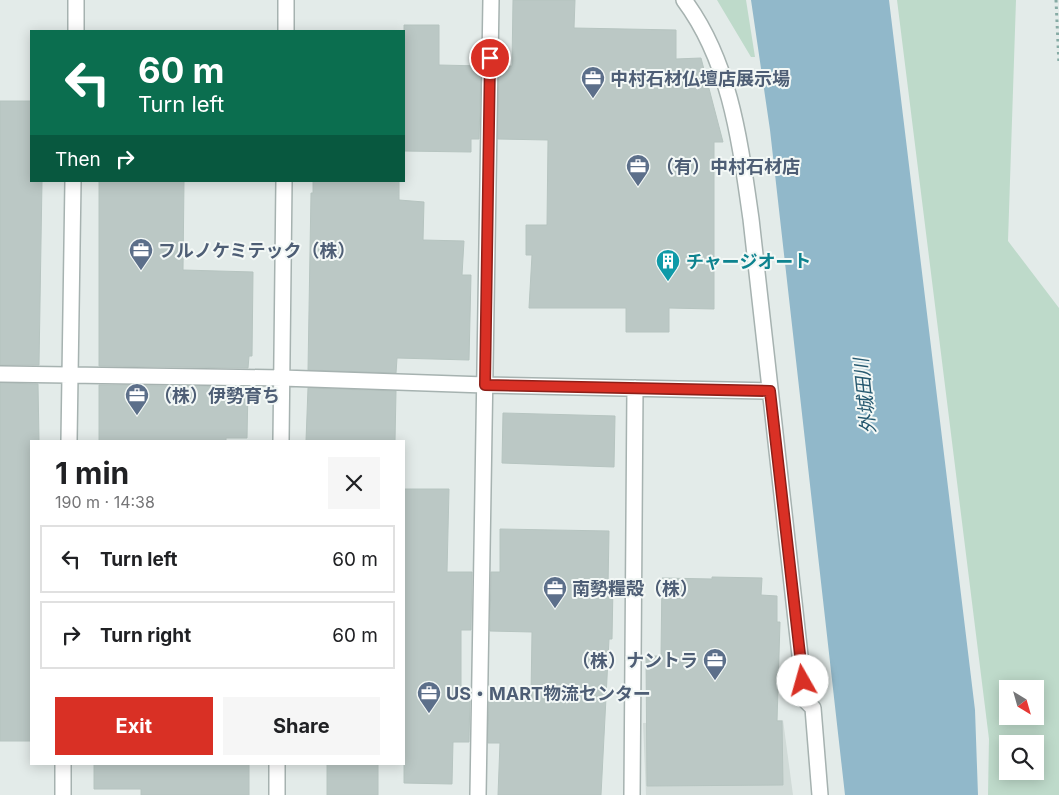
<!DOCTYPE html>
<html lang="en">
<head>
<meta charset="utf-8">
<style>
  body { margin:0; font-family:Inter,"Noto Sans JP",sans-serif; background:#f6f6f6; color:#202124; height:100vh; display:flex; flex-direction:column; font-size:19px; white-space:nowrap }
  * { box-sizing:border-box; margin:0 }
  p { font-size:16px; color:#757577 }
  .icon { flex:none; width:28px; height:28px; fill:none; stroke:currentColor; stroke-width:2; stroke-linecap:round; stroke-linejoin:round }
  .map { position:relative; flex:1; overflow:hidden }
  .drawer { position:absolute; left:30px; top:440px; width:375px; height:325px; display:flex; flex-direction:column; background:#fff; border-radius:0px; box-shadow:0 2px 12px #0003 }
  .drawer>* { flex:none }
  .guide { position:absolute; left:30px; top:30px; width:375px; height:152px; border-radius:0px; box-shadow:0 2px 12px #0003; background:#0b6e4f; color:#fff; overflow:hidden }
  .needle { width:32px; rotate:143deg }
  .fabs { position:absolute; left:999px; top:680px; display:grid; gap:10px }
  .fabs a { display:grid; place-items:center; width:45px; height:45px; border-radius:0px; background:#fff; box-shadow:0 2px 12px #0003; font-size:25px }
  .pin { position:absolute; display:grid; place-items:center; width:42px; height:42px; color:#fff; margin:-21px; border:2px solid #fff; border-radius:50%; box-shadow:0 1px 5px #0007 }
  .me { position:absolute; width:55px; margin:-28px; rotate:353deg; stroke-linejoin:round; filter:drop-shadow(0 0 4px #0008) }
  .turn { display:flex; align-items:center; gap:18px; height:105px; padding:0 25px; font-size:22px }
  .turn .icon { width:65px; height:65px; stroke-width:2.5 }
  .turn b { display:block; font-size:35px; line-height:42px }
  .then { display:flex; align-items:center; height:48px; padding:0 25px; background:#0003; gap:10px; font-size:19px }
  .round { display:grid; place-items:center; flex:none; width:52px; height:52px; border-radius:0px; background:#f6f6f6 }
  .summary { display:flex; align-items:center; justify-content:space-between; height:85px; padding:0 25px }
  h1 { font-size:30px; font-weight:700; line-height:38px }
  .primary-button { display:flex; gap:10px; margin-top:auto; padding:10px 25px }
  .primary-button a { flex:1; height:58px; border-radius:0px; background:#d93025; color:#fff; font-size:20px; font-weight:700; line-height:58px; text-align:center }
  .primary-button a+a { background:#f6f6f6; color:#202124 }
  ul { padding:0; list-style:none }
  li { display:flex; align-items:center; gap:15px; height:68px; margin:0 10px 8px; padding:0 15px; border:2px solid #e0e0e0; border-radius:0px }
  li div { flex:1 }
  li b { display:block; font-size:19px }
  li em { font-style:normal }
  .map>svg:first-child { display:block }
  .built { fill:#d1dbd8 }
  .green { fill:#bedaca; fill-rule:evenodd }
  .water { fill:#91b8ca }
  .building { fill:#bbc8c5; stroke:#b6c4c0 }
  .lines { fill:none; stroke-linecap:round; stroke-linejoin:round }
  .minor-casing { stroke:#a6b2b0; stroke-width:18 }
  .path { stroke:#87aba5; stroke-width:3; stroke-dasharray:2.5 4; stroke-linecap:butt }
  .minor { stroke:#fff; stroke-width:15 }
  .route-casing { stroke:#8d1f18; stroke-width:12 }
  .route { stroke:#d93025; stroke-width:9 }
  .labels { text-anchor:middle; dominant-baseline:central; stroke-width:4; stroke-linejoin:round; paint-order:stroke }
  .service-label { font-size:18px; font-weight:bold; fill:#4e5e75; stroke:#f3f8f6; text-anchor:start }
  .culture-label { font-size:18px; font-weight:bold; fill:#0d838f; stroke:#f3f8f6; text-anchor:start }
  .water-label { font-size:19px; font-style:italic; fill:#25586f; stroke:#f3f8f6 }
</style>
</head>
<body>
<div class="map">
<svg width="1059" height="795" viewBox="0 0 1059 795">
  <rect width="100%" height="100%" fill="#e3ebe9"/>
  <path class="built" d="M783 720 793 795H646L643 723Z"/>
  <path class="green" d="M717 0H746L755 57H751Z
    M897 0H1016L1008 241 1059 308V795H988L989 739ZM1008 689H1035V716H1008ZM1008 744H1035V771H1008Z"/>
  <path class="water" d="M751 0H889L975 710 978 795H845L770 130Z"/>
  <path class="building" d="M513 0H575L574 28 676 30V59L701 58 723 142H714V309L669 308V332H626V308H529L532 255H526V225H547L548 140 498 139 499 66H512Z
    M404 25H439V65L481 66 479 139H471V152L404 151Z
    M0 101H31V181H42L39 365H0Z
    M99 181H184L183 270 253 272 252 356H249L248 368 99 366Z
    M313 181H399V200L424 202 423 240 464 241 462 275H471L469 360 397 358 396 373 308 370 311 193H313Z
    M0 383 38 384 39 441H31V741H0Z
    M99 385 248 387 247 438H226V441H99Z
    M308 388 396 391 395 441H306Z
    M503 413 615 416 614 467 502 463Z
    M404 489H449L447 572H472L471 630H461V694H470L469 742H453L452 784 404 783Z
    M500 529 609 531 608 586H613L612 639H609L601 795H498L500 743H488L489 695 531 696 532 632 490 631 491 572H500Z
    M712 577 762 578 761 595 777 596V622H780L777 721H782L783 785 647 786 646 656H661L662 578 712 579Z
    M94 764H249V795H141V789H94Z
    M327 764H378V795H327Z"/>
  <g class="lines">
    <g class="minor-casing">
      <path id="minor" d="M684 0C731 63 740 143 751 219L805 700 813 708 820 795
        M76 31V0
        M286 31V0
        M0 374 282 378 485 385 770 391
        M69 441 73 181
        M281 441 284 181
        M63 795V764
        M277 795V764
        M478 795 491 0
        M632 795 635 388"/>
    </g>
    <path class="path" d="M1056 0 1059 65"/>
    <use href="#minor" class="minor"/>
  </g>
  <g class="lines">
    <g class="route-casing">
      <path id="route" d="M490 58 485 385 770 391 803 681"/>
    </g>
    <use href="#route" class="route"/>
  </g>
  <defs>
    <g id="office-pin" transform="scale(1.25)"><path d="M0 17L-7.5 6A9.5 9.5 0 1 1 7.5 6Z" fill="#5c6f8a" stroke="#f3f8f6"/><path d="M-6-3h4V-5.5h4V-3h4V5H-6ZM-1-4.5V-3h2v-1.5ZM-6 0V1H6V0Z" fill="#fff"/></g>
    <g id="building-pin" transform="scale(1.25)"><path d="M0 17L-7.5 6A9.5 9.5 0 1 1 7.5 6Z" fill="#0f9aa8" stroke="#f3f8f6"/><path d="M-4-6H4V6H1V3H-1V6H-4ZM-2.5-4.3h1.7v1.8h-1.7ZM.8-4.3h1.7v1.8H.8ZM-2.5-1h1.7V.8h-1.7ZM.8-1h1.7V.8H.8Z" fill="#fff"/></g>
  </defs>
  <g fill-rule="evenodd">
    <use href="#office-pin" x="593" y="78"/>
    <use href="#office-pin" x="638" y="166"/>
    <use href="#office-pin" x="141" y="250"/>
    <use href="#building-pin" x="668" y="261"/>
    <use href="#office-pin" x="137" y="395"/>
    <use href="#office-pin" x="555" y="588"/>
    <use href="#office-pin" x="715" y="660"/>
    <use href="#office-pin" x="429" y="693"/>
  </g>
  <g class="labels">
    <g class="service-label">
      <text x="610" y="78">中村石材仏壇店展示場</text>
      <text x="656" y="166">（有）中村石材店</text>
      <text x="158" y="250">フルノケミテック（株）</text>
      <text x="154" y="395">（株）伊勢育ち</text>
      <text x="572" y="588">南勢糧殻（株）</text>
      <text x="698" y="660" text-anchor="end">（株）ナントラ</text>
      <text x="446" y="693">US・MART物流センター</text>
    </g>
    <g class="culture-label">
      <text x="686" y="261">チャージオート</text>
    </g>
    <g class="water-label">
      <text transform="translate(865 396) rotate(-96)">外城田川</text>
    </g>
  </g>
</svg>
<div class="fabs">
<a><svg class="needle" viewBox="-14 -14 28 28"><path d="M0-13l5 13h-10z" fill="#e53935"/><path d="M0 13l5-13h-10z" fill="#757577"/></svg></a>
<a><svg class="icon" aria-label="search" viewBox="0 0 24 24"><circle cx="10" cy="10" r="6"/><path d="M15 15l6 6"/></svg></a>
</div>
<div class="pin" style="left:490px;top:58px;background:#d93025"><svg class="icon" aria-label="arrive" viewBox="0 0 24 24"><path d="M6 21V4h12l-3 4 3 4H6"/></svg></div>
<svg class="me" style="left:803px;top:681px" viewBox="-20 -20 40 40"><circle r="19" fill="#fff"/><path d="M0-13L10 11 0 6-10 11z" fill="#d93025"/></svg>
<div class="guide">
<div class="turn"><svg class="icon" aria-label="left" viewBox="0 0 24 24"><path d="M17 20v-9H6M10 6l-5 5 5 5"/></svg><div><b>60 m</b>Turn left</div></div>
<div class="then">Then<svg class="icon" aria-label="right" viewBox="0 0 24 24"><path d="M7 20v-9h11M14 6l5 5-5 5"/></svg></div>
</div>
<section class="drawer">
<div class="summary"><div><h1>1 min</h1><p>190 m · 14:38</p></div><a class="round"><svg class="icon" aria-label="close" viewBox="0 0 24 24"><path d="M6 6l12 12M18 6L6 18"/></svg></a></div>
<ul>
<li><svg class="icon" aria-label="left" viewBox="0 0 24 24"><path d="M17 20v-9H6M10 6l-5 5 5 5"/></svg><div><b>Turn left</b></div><em>60 m</em></li>
<li><svg class="icon" aria-label="right" viewBox="0 0 24 24"><path d="M7 20v-9h11M14 6l5 5-5 5"/></svg><div><b>Turn right</b></div><em>60 m</em></li>
</ul>
<div class="primary-button"><a>Exit</a><a>Share</a></div>
</section>
</div>
</body>
</html>
